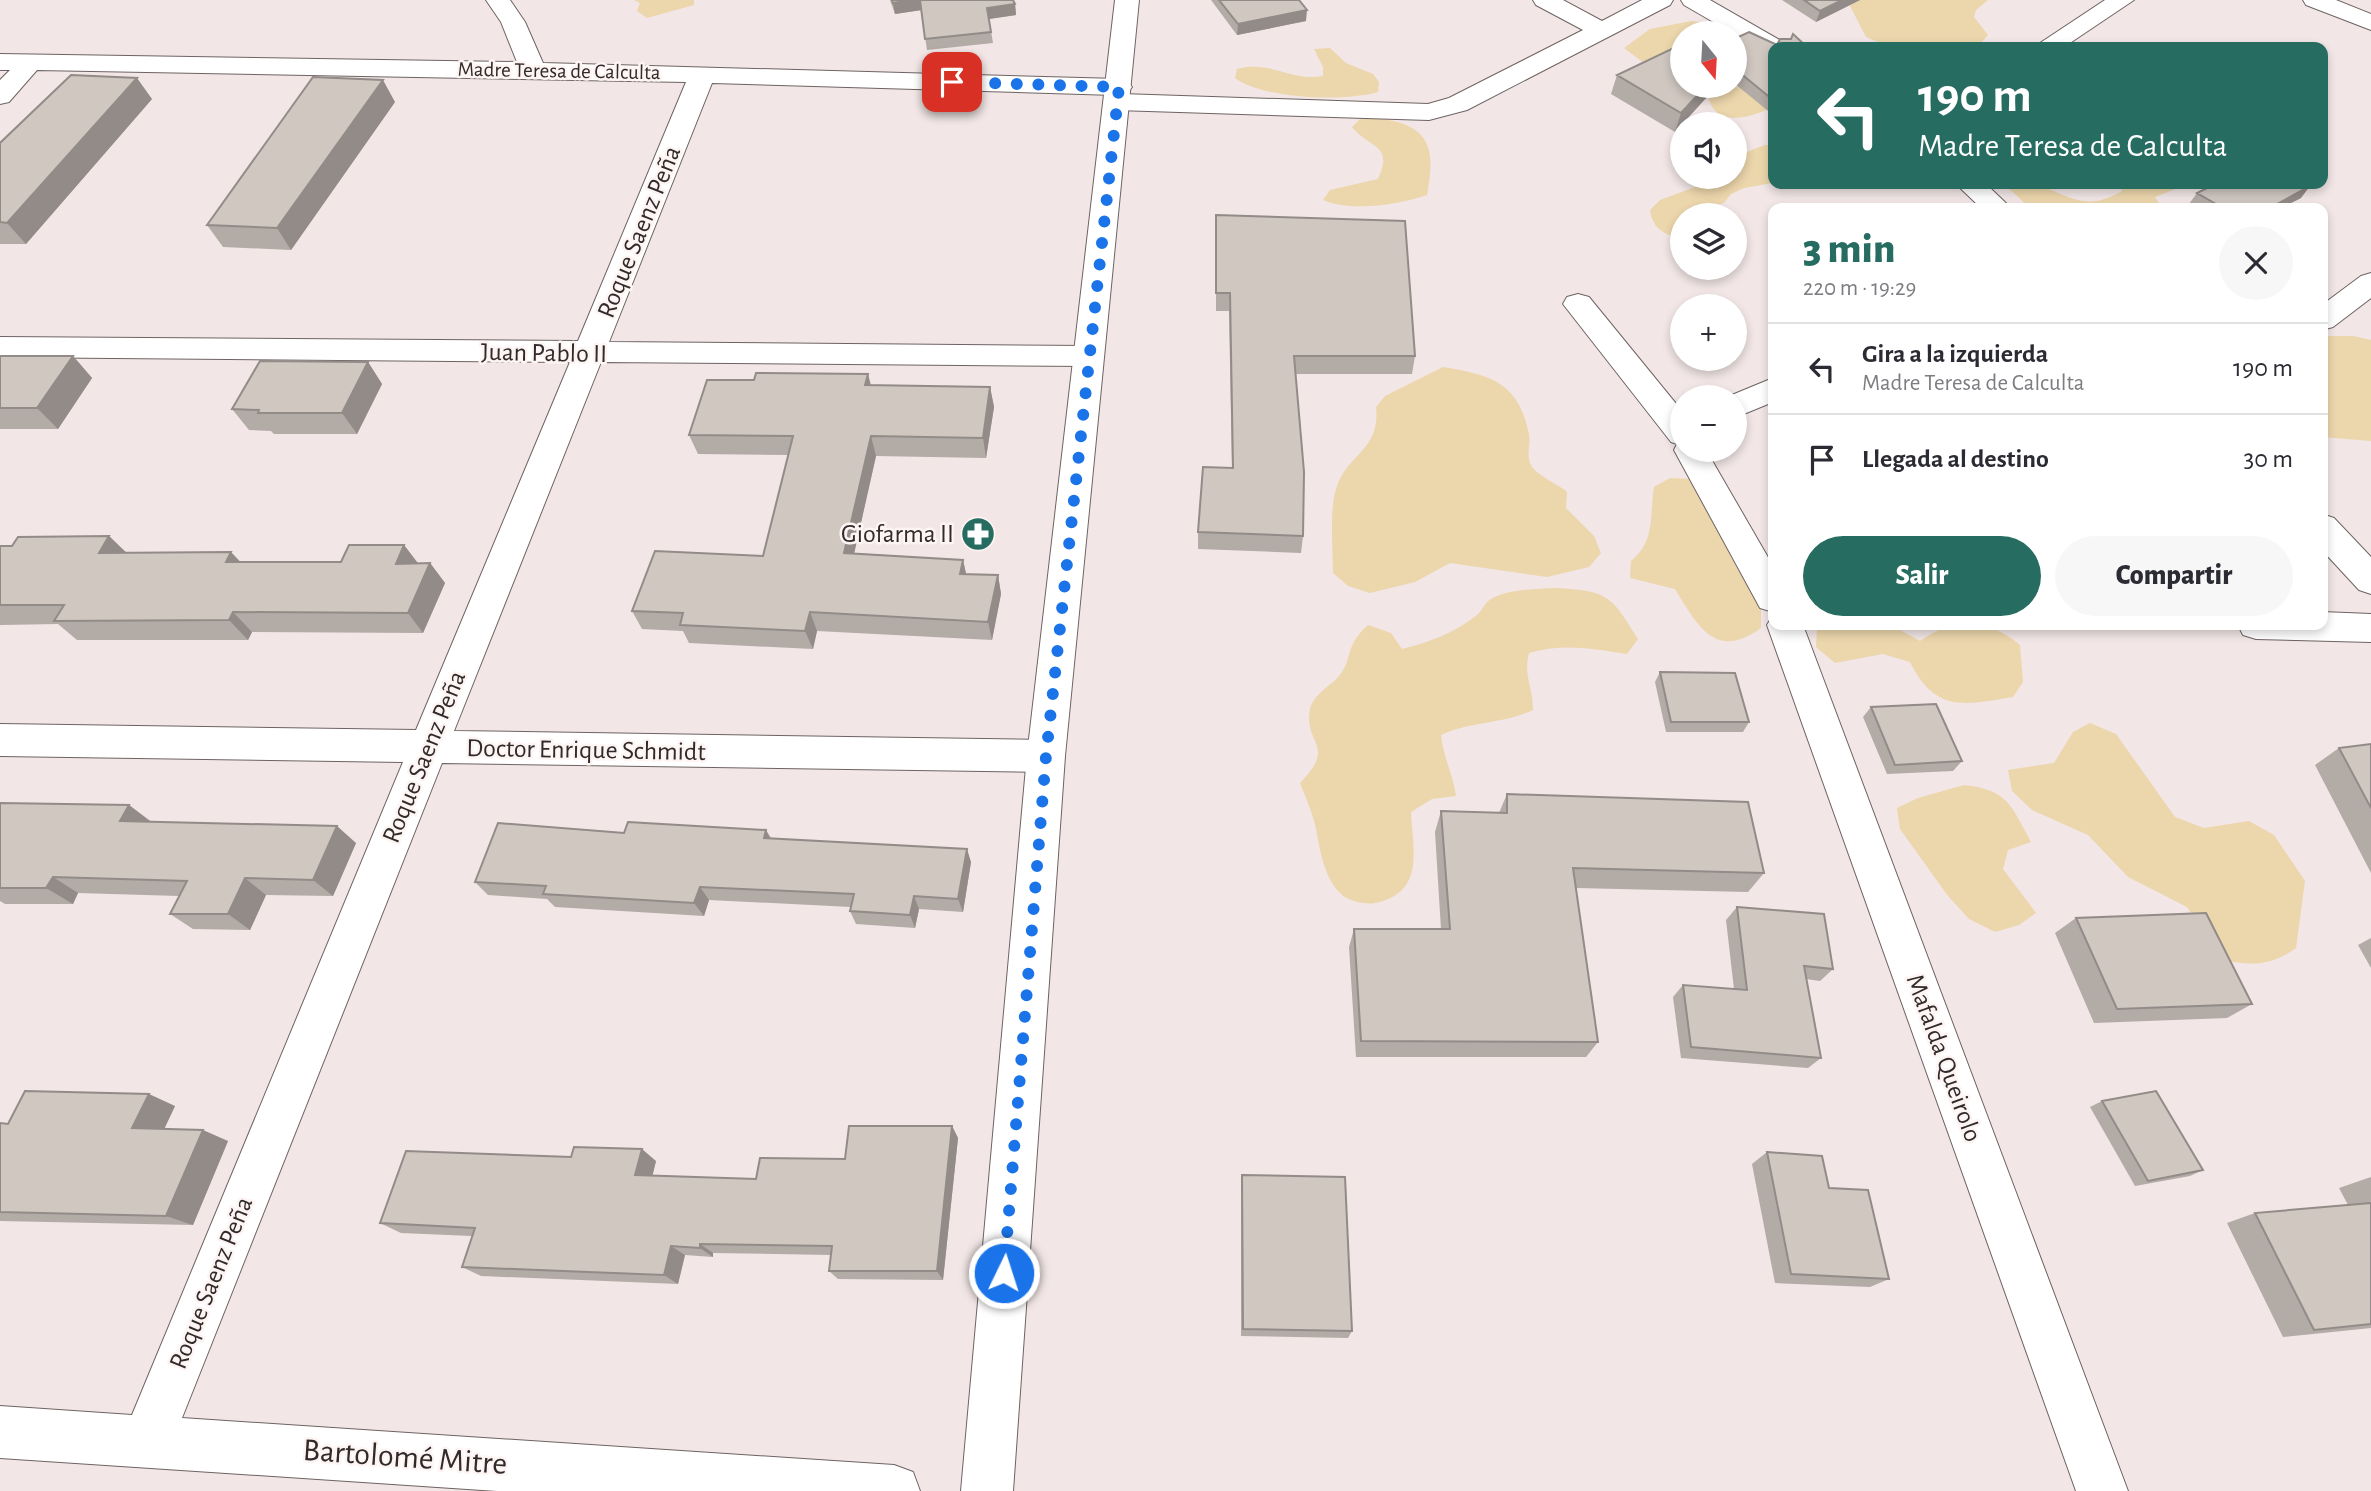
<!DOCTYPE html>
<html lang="es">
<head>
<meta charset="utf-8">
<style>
  body { margin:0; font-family:"Alegreya Sans",sans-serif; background:#f7f7f7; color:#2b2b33; height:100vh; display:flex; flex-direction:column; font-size:26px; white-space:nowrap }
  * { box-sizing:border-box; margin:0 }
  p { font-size:23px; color:#7c7c81 }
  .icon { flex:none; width:38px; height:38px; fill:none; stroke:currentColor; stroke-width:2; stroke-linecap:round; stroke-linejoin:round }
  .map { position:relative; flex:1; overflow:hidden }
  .sheet { position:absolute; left:1768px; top:203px; width:560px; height:427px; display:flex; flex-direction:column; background:#fff; border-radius:14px; box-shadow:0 4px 10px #0003 }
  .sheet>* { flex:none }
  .guide { position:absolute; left:1768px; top:42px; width:560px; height:147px; border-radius:14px; box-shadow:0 4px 10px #0003; background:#276c61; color:#fff; overflow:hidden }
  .needle { width:46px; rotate:162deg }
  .tools { position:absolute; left:1670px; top:21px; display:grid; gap:14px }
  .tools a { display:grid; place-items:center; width:77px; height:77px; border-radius:50%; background:#fff; box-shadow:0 4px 10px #0003; font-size:35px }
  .pin { position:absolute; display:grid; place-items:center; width:60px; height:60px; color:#fff; margin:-30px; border-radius:14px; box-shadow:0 4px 10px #0006 }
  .me { position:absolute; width:77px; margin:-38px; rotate:4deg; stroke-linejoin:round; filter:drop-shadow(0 0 5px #0008) }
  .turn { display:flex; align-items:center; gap:24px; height:147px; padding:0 35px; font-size:32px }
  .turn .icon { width:91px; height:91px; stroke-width:2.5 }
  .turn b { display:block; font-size:49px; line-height:60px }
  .round { display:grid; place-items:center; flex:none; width:74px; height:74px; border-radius:37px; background:#f7f7f7 }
  .head { display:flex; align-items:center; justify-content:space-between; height:119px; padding:0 35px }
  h1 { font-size:42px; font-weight:800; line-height:52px; color:#276c61 }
  .button { display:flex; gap:14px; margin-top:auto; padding:14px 35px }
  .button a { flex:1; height:80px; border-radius:42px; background:#276c61; color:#fff; font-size:28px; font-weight:800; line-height:80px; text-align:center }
  .button a+a { background:#f7f7f7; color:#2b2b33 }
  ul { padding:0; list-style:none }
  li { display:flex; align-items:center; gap:21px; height:91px; padding:0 35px; border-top:2px solid #e1e1e2 }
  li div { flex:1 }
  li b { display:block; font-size:26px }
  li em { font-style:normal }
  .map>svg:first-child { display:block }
  .green { fill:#ecd6ac }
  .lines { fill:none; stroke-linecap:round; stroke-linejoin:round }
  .street-casing { stroke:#6e6363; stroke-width:2 }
  .secondary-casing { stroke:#6e6363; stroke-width:2 }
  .street { fill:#fff; fill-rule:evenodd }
  .secondary { fill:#fff; fill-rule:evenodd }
  .wall { fill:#b3aba6 }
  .shaded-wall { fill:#928b87 }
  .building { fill:#d0c7c1; stroke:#928b87; stroke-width:2 }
  .route { stroke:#1a73e8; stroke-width:12; stroke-dasharray:0 21.6 }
  .labels { text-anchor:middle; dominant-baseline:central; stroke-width:5; stroke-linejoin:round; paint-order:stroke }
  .far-street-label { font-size:21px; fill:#2f2b2b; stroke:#fef4f4 }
  .street-label { font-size:26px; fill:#2f2b2b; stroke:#fef4f4 }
  .poi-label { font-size:26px; fill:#2f2b2b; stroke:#fef4f4; text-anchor:end }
  .near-street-label { font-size:32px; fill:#2f2b2b; stroke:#fef4f4 }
</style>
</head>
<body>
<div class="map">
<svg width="2371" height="1491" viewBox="0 0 2371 1491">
  <rect width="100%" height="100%" fill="#f2e6e6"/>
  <path class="green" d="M634 0H694V5L647 18 637 11 640 3Z
    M1856 0H1988L1976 10 1974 17 1988 35 1977 47H1890L1866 37 1850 6Z
    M1691 21 1723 25 1731 33H1682V51L1644 63 1624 48 1650 29Z
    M1330 48 1346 63 1373 74 1379 82 1378 92C1344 102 1263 99 1235 78L1237 69C1271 60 1292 82 1323 76V67L1314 49Z
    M1749 85 1773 107C1752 117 1714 130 1708 95L1719 89Z
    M1377 118C1430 125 1436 146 1427 195 1397 205 1351 212 1323 200L1330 190 1378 179C1394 144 1370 149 1352 127L1360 119Z
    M1765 145H1773V183L1744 188 1731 194 1724 203 1682 215 1677 238C1661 232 1653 228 1650 210L1660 200 1703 184 1706 177H1734V157Z
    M2004 184C2015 184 2028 182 2038 185 2072 197 2086 212 2122 191L2120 184H2188L2155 197 2162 208H2030Z
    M2322 336H2353L2371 340V441L2322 437Z
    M1443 367C1491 375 1519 382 1529 435 1531 447 1525 455 1532 467 1538 476 1558 484 1567 492L1566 508 1594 536 1601 553 1589 567 1547 577 1450 563 1415 582 1370 593 1348 586 1333 573C1333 549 1329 507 1337 486 1348 454 1381 449 1376 407L1385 396Z
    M1670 478 1693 479 1708 490 1731 557 1761 610V628C1715 661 1698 626 1675 589L1630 578 1631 561C1656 540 1649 518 1654 487Z
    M1556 588C1608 591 1611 595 1638 639L1627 654C1593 649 1563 643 1529 653 1523 676 1533 686 1533 710 1503 724 1471 721 1441 735 1443 757 1453 774 1456 796L1432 799 1411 812C1413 852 1425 892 1375 903 1366 905 1347 901 1340 893 1324 877 1320 850 1316 829 1313 814 1306 798 1300 783 1338 744 1303 745 1310 709 1314 693 1330 687 1339 676 1353 660 1344 646 1368 625L1391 633 1402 649C1428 643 1456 632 1477 615 1482 611 1485 602 1491 599 1508 589 1537 589 1556 588Z
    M1821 625H1891L1920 641C1955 616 1988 618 2020 645L2023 682 2013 697C1965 705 1935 713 1910 662L1883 654 1835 663 1816 647 1817 628Z
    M2090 723 2116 734 2175 817 2204 828 2249 821 2274 835 2305 881 2296 948C2271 966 2252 966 2222 960L2187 907 2128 877 2088 835 2032 810 2012 791 2008 770 2054 763 2073 732Z
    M1964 785C2008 790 2011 805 2031 842L2008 850 2003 869 2036 913 2019 925 1995 932 1969 919 1948 896 1900 829 1897 808 1918 798Z"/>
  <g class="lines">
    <g class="street-casing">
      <path id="street" d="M486 0H510L525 22 543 63 1119 79 1128 82 1132 87 1128 92 1121 94 1428 104 1449 98 1583 30 1536 5 1533 0H1563L1602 21 1642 0H1673L1670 5 1467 110 1429 120 1117 110 1108 108 1104 102 1108 96 1115 95 712 83 609 342 1089 346 1100 349 1104 356 1100 363 1089 366 601 362 454 731 1046 740 1060 744 1065 756 1060 768 1046 772 442 763 182 1418 894 1465 913 1472 920 1491H497L0 1458V1406L132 1415 403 762 0 756V724L416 730 570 362 0 357V337L578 341 686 82 37 70 9 102 0 104V80L10 70H0V54L517 62 501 22Z
        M1681 0H1710L1783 42 1787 47H1773V54L1765 52 1684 5Z
        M2105 0H2134L2064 47H2034Z
        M2303 0H2336L2371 14V30L2306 5Z
        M1956 184H1986L2011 208H1981Z
        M2371 273V298L2333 327 2322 330V305L2361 276Z
        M1578 294 1589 297 1682 411V450H1706L1773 566V612L1760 608 1674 450 1677 444 1671 442 1563 304 1567 297Z
        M1773 378V402L1734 418V397H1727Z
        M2322 514 2334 518 2371 557V594L2359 590 2322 550Z
        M2322 612 2371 614V642L2256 639 2243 635 2238 625H2322Z
        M1773 615V625H1803L2128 1491H2076L1767 625Z"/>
    </g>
    <g class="secondary-casing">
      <path id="secondary" d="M1115 0H1139L1065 756 1013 1491H961L1027 756Z"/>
    </g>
    <use href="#street" class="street"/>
    <use href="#secondary" class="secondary"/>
  </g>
  <path class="wall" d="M890 0H1013L1015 4 1016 15 989 19 993 43 927 50 921 10 895 14Z
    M1211 0H1299L1306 21 1237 35Z
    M1782 0H1860L1816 22Z
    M1734 39 1777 45 1807 47H1773V115L1734 83Z
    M1617 75 1717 86 1675 132 1611 94Z
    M152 99 26 244H0V143Z
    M395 102 291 250 223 247 207 225Z
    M2197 193 2301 198 2281 208H2195L2189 204Z
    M1216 215 1415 356 1412 374H1295L1303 536 1301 553 1198 549V532L1232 468 1229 311H1216Z
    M0 356H73L92 378 58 429H0Z
    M368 362 382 384 357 434H274L271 431 249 430 232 409Z
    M871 385 990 387 994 407 986 458 876 456 854 553 963 560 966 574 998 575 1001 594 992 640 817 631 813 649 689 643 683 631 642 629 632 611 763 556 788 455 698 454 689 435Z
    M109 536 126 553 241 562H341L404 545 418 563H430L445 583 423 633 252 632 248 640H77L58 624 0 625V546H12Z
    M1660 672 1749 722 1743 732H1666L1655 682Z
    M1871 707 1962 761 1953 771 1887 774 1863 717Z
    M2371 744V873L2315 765 2339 748Z
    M1507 794 1764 873 1748 892 1576 888 1598 1042 1586 1057H1356L1349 947 1354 929H1441L1435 832 1441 811 1499 813Z
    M0 803 129 805 152 822 356 843 333 896 266 895 250 930 193 929 170 914 179 896 78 893 73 904H5L0 901Z
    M766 830 771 838 971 862 963 912 919 909 915 928 856 924 850 911 851 907 709 900 704 916 555 907 547 899 488 895 475 882 624 833Z
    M1737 907 1833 969 1820 981 1806 979 1821 1058 1808 1068 1681 1058 1673 997 1683 985 1734 989 1726 920Z
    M2076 918 2252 1004 2227 1018 2094 1023 2055 933Z
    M2371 938V968L2358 945Z
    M2102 1101 2203 1170 2190 1176 2135 1186 2090 1107Z
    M175 1106 164 1129 228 1141 193 1225 0 1221V1123L8 1124Z
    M952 1126 958 1138 943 1280 838 1279 829 1271 831 1255 713 1253V1257L685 1255 678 1284 481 1276 462 1267 472 1236 401 1233 380 1223 656 1161 652 1176 756 1179 845 1159Z
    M1767 1152 1829 1188 1889 1279 1870 1287 1775 1283 1752 1164Z
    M1242 1175 1352 1331 1348 1338 1241 1336V1186Z
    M2371 1177V1328L2283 1337 2227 1223 2255 1213 2348 1205 2339 1188Z"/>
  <path class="shaded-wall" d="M911 0H920L922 10 895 14 893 3Z
    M1842 0H1860L1816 22 1820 11Z
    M1015 4 1016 15 989 19 987 8Z
    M1307 10 1306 21 1237 35 1238 24Z
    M137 78 152 99 26 244 7 223Z
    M383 80 395 102 291 250 277 228Z
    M1706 86H1717L1675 132 1681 113Z
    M2310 186 2301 198 2281 208H2270Z
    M73 356 92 378 58 429 37 408Z
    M368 362 382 384 357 434 342 413Z
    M868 374 873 393 865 385Z
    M990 387 994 407 986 458 983 438Z
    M871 436 876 456 850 572 844 553Z
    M109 536 130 556 99 553Z
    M404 545 419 565 396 564Z
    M231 552 250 572 226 562Z
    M963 560 967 578 960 574Z
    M430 563 445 583 423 633 408 613Z
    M998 575 1001 594 992 640 988 622Z
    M233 612 252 632 248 640 229 620Z
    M810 612 817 631 813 649 805 631Z
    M129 805 152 823 120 821Z
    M337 826 356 843 333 896 313 880Z
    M766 830 773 844 764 838Z
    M967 849 971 862 963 912 958 899Z
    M53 877 78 893 73 904 46 888Z
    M245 878 266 895 250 930 228 914Z
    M700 887 709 900 704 916 694 903Z
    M914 896 919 909 915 928 910 915Z
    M149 1094 175 1106 159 1140 132 1128Z
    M952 1126 958 1138 943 1280 937 1271Z
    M203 1130 228 1141 193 1225 166 1216Z
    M642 1149 656 1161 650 1186 635 1175Z
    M700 1244 713 1253V1257L700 1248Z
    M671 1246 685 1255 678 1284 664 1275Z"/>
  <path class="building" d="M892 0H911L893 3Z
    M920 0H1013L1015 4 987 8 991 32 925 39Z
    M1219 0H1299L1307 10 1238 24Z
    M1804 0H1842L1820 11Z
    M1749 32 1777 45 1780 39H1791L1793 34 1807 47H1773V100L1734 68V39Z
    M1682 44V86H1706L1681 113 1617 75Z
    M71 75 137 78 7 223 0 222V143Z
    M313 77 383 80 277 228 207 225Z
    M2215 184H2306L2310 186 2270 208H2223L2197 193Z
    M1216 215 1405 221 1415 356H1294L1304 472 1303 536 1198 532 1203 467 1233 468 1230 293H1216Z
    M0 356H73L37 408H0Z
    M260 361 368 362 342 413H258L259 410 232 409Z
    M756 373 868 374 865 385 990 387 983 438 871 436 844 553 963 560 960 574 998 575 988 622 810 612 805 631 680 625 683 613 632 611 655 551 763 556 793 436 689 435 707 380H754Z
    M109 536 99 553 231 552 226 562H341L349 545H404L396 564 430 563 408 613 233 612 229 620 54 621 64 605H0V546H12L18 537Z
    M1660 672 1735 673 1749 722H1671Z
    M1936 704 1962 761 1895 765 1871 707Z
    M2371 744V808L2339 748Z
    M1507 794 1748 802 1764 873 1573 868 1598 1042 1361 1041 1354 929H1450L1441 811 1507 813Z
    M0 803 129 805 120 821 337 826 313 880 245 878 228 914H170L187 881 53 877 46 888H0Z
    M628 822 766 830 764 838 967 849 958 899 914 896 910 915 850 911 854 894 700 887 694 903 543 894 546 886 475 882 498 823 624 833Z
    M1737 907 1824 914 1833 969 1804 966 1821 1058 1691 1047 1683 985 1747 990Z
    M2206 913 2252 1004 2117 1009 2076 918Z
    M25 1091 149 1094 132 1128 203 1130 166 1216 0 1212V1123L8 1124Z
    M2156 1091 2203 1170 2148 1181 2102 1101Z
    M849 1126H952L937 1271H829L832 1246 700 1244V1248L671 1246 664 1275 462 1267 475 1228 380 1223 406 1151 571 1157 574 1147 642 1149 635 1175 756 1179 760 1158 845 1159Z
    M1767 1152 1822 1156 1829 1188 1868 1190 1889 1279 1791 1274Z
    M1242 1175 1345 1177 1352 1331 1243 1329Z
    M2371 1203V1324L2314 1330 2255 1213Z"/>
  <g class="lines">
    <path class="route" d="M952 82 1119 87 1046 756 1004 1273"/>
  </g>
  <defs>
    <g id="pharmacy-disc" transform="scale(1.75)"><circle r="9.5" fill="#276c61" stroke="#fef4f4"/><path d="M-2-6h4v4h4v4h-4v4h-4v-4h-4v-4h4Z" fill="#fff"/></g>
  </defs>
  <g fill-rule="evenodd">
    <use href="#pharmacy-disc" x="978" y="534"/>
  </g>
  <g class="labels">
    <g class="far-street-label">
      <text transform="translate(559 71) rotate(1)">Madre Teresa de Calculta</text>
    </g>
    <g class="street-label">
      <text transform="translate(639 232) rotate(-68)">Roque Saenz Peña</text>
      <text transform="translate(544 353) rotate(1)">Juan Pablo II</text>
      <text transform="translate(586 750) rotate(1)">Doctor Enrique Schmidt</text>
      <text transform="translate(424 757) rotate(-68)">Roque Saenz Peña</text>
      <text transform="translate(1944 1058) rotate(70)">Mafalda Queirolo</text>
      <text transform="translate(211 1283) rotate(-68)">Roque Saenz Peña</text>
    </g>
    <g class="poi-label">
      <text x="954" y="534">Giofarma II</text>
    </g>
    <g class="near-street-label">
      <text transform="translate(405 1457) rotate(4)">Bartolomé Mitre</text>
    </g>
  </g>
</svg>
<div class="tools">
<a><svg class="needle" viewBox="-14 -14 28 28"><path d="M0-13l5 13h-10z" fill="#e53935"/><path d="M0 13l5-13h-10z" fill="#7c7c81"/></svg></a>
<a><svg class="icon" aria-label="sound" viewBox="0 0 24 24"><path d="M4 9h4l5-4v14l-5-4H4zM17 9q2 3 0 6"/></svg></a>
<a><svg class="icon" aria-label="layers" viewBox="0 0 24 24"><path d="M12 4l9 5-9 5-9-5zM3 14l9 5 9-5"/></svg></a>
<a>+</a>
<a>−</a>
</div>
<div class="pin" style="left:952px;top:82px;background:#d93025"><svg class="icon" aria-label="arrive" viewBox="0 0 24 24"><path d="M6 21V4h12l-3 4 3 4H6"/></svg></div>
<svg class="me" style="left:1004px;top:1273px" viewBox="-20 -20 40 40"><circle r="17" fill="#1a73e8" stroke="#fff" stroke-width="3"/><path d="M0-11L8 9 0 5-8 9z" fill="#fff"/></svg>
<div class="guide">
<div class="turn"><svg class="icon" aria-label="left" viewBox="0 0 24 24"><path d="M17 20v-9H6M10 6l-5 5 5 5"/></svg><div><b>190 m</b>Madre Teresa de Calculta</div></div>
</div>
<section class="sheet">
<div class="head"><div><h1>3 min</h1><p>220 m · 19:29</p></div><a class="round"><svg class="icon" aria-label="close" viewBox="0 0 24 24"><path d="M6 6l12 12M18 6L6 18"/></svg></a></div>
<ul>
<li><svg class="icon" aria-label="left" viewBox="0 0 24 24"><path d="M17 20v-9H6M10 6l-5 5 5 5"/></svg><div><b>Gira a la izquierda</b><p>Madre Teresa de Calculta</p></div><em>190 m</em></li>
<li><svg class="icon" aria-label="arrive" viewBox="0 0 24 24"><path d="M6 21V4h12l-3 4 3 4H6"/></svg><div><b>Llegada al destino</b></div><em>30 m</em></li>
</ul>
<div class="button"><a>Salir</a><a>Compartir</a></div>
</section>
</div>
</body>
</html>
